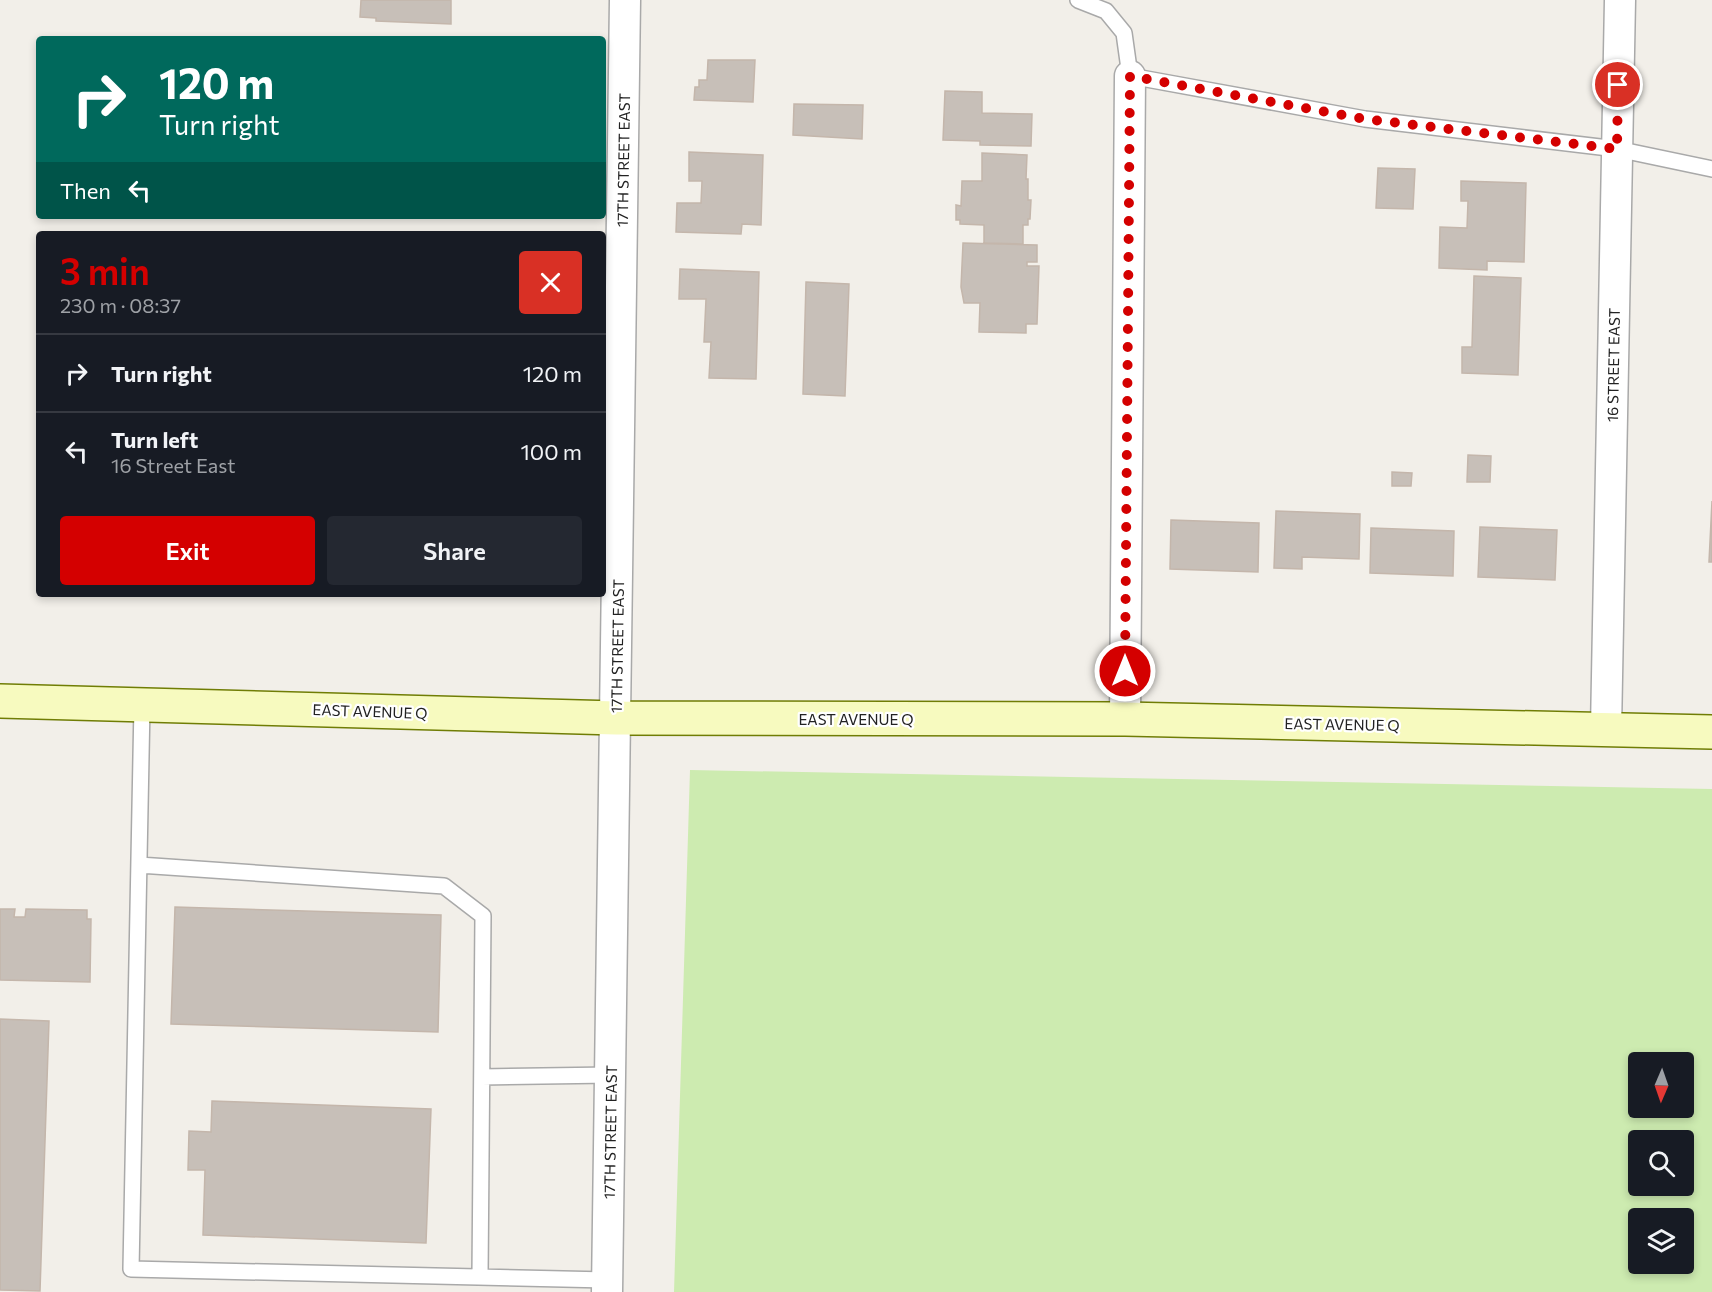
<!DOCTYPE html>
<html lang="en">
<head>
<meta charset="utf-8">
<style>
  body { margin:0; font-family:Commissioner,sans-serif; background:#242831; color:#f1f3f6; height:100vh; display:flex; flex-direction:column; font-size:22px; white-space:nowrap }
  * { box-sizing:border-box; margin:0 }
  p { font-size:20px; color:#9ea1a6 }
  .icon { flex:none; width:33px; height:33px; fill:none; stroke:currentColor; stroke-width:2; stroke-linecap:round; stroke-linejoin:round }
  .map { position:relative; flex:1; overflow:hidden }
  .panel { position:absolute; left:36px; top:231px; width:570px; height:366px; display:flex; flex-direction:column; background:#171b24; border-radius:6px; box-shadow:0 3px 9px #0003 }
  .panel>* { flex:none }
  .banner { position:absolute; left:36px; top:36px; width:570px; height:183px; border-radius:6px; box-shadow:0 3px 9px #0003; background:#00695c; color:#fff; overflow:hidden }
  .needle { width:39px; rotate:182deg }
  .controls { position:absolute; left:1628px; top:1052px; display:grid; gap:12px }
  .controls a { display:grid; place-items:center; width:66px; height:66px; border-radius:6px; background:#171b24; box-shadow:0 3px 9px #0003; font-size:30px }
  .pin { position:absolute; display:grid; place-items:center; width:51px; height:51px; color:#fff; margin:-26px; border:3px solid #fff; border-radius:50%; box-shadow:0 2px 6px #0007 }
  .me { position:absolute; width:66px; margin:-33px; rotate:0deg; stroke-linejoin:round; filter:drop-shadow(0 0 4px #0008) }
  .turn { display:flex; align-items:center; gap:21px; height:126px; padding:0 24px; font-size:27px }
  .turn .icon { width:78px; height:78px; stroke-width:2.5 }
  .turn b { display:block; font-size:42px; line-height:51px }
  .then { display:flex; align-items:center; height:57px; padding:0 24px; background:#0003; gap:12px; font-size:22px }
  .round { display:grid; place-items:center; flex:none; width:63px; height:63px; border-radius:6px; background:#242831 }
  .head { display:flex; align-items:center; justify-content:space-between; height:102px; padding:0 24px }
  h1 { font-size:36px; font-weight:600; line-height:45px; color:#d40000 }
  .action { display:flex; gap:12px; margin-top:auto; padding:12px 24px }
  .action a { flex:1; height:69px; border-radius:6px; background:#d40000; color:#fff; font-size:24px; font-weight:600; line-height:69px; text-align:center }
  .action a+a { background:#242831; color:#f1f3f6 }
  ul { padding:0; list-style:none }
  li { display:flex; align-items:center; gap:18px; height:78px; padding:0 24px; border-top:2px solid #363941 }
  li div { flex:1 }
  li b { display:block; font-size:22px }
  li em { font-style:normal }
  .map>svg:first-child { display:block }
  .grass { fill:#cdebb0; fill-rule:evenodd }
  .building { fill:#c7bfb8; stroke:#c4b6ab; stroke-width:1.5 }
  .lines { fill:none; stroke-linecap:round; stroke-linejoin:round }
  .lane-casing { stroke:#a9a9a9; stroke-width:18 }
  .street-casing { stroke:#a9a9a9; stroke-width:33 }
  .secondary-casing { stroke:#707d05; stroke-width:36 }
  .lane { stroke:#fff; stroke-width:15 }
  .street { stroke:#fff; stroke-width:30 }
  .secondary { stroke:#f7fabf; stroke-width:33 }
  .route { stroke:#d40000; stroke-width:10; stroke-dasharray:0 18 }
  .labels { text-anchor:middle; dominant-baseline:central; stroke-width:4.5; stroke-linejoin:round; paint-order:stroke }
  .street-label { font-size:15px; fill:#222; stroke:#fff }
</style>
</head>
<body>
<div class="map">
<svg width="1712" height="1292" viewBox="0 0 1712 1292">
  <rect width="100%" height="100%" fill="#f2efe9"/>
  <path class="grass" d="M690 770 1712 789V1292H674ZM1638 1062H1683V1107H1638ZM1638 1140H1683V1185H1638ZM1638 1218H1683V1263H1638Z"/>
  <path class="building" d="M361 0H451V24L376 21V18L360 17Z
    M708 60H755L753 102 694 100 695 87H699V80H707Z
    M945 91 982 92V113L1032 114 1031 146 980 145V141L943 140Z
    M794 104 863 105 862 139 793 135Z
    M689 152 763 155 761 225 742 224 741 234 676 232 677 203H701L702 181H689Z
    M982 153 1027 155 1026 179H1028V200H1031L1030 219H1028V225H1023V244L984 243V225L960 224V220H956V205L961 206 962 181H982Z
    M1378 168 1415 169 1413 209 1376 208Z
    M1461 181 1526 183 1524 262 1487 261V270L1439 268 1440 227 1467 228 1468 201H1461Z
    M963 243 1037 245V262H1027V266H1039L1037 324H1026V333L979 332 980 303H964L961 287Z
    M680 269 759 272 756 379 709 378 711 342H704L706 299H679Z
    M1474 276 1521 278 1518 375 1462 373V347H1472Z
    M806 282 849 284 845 396 803 394Z
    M1468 455 1491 456 1490 482H1467Z
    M1392 472 1412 473 1411 486H1392Z
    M1712 501V562H1709Z
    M1276 511 1360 514 1359 559 1302 557V569L1274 568Z
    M1171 520 1259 523 1258 572 1170 569Z
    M1480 527 1557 530 1555 580 1478 577Z
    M1371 528 1454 531 1453 576 1370 573Z
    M175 907 441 915 438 1032 171 1024Z
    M0 909H15L14 917H25L26 909 87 910V919H91L90 982 0 980Z
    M0 1019 49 1021 40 1291 0 1290Z
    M212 1101 431 1109 426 1243 203 1235 205 1170H188L189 1131 211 1132Z"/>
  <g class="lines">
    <g class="lane-casing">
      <path id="lane" d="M1078 0 1106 11 1124 33 1130 76 1365 119 1617 149 1712 169
        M142 705 131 1269 607 1280
        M139 865 444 886 483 916 480 1277
        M482 1077 611 1075"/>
    </g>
    <g class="street-casing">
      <path id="street" d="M1125 719 1130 76
        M1606 729 1620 0
        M607 1292 625 0"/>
    </g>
    <g class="secondary-casing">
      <path id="secondary" d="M0 701 616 718 1125 719 1712 732"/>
    </g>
    <use href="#lane" class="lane"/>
    <use href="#street" class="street"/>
    <use href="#secondary" class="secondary"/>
  </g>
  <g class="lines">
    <path class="route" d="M1125 671 1130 76 1365 119 1617 149 1618 85"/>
  </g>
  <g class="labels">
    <g class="street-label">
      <text transform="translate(623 160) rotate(-89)">17TH STREET EAST</text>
      <text transform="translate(1613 365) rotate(-89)">16 STREET EAST</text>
      <text transform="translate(617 646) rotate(-89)">17TH STREET EAST</text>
      <text transform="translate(370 711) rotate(2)">EAST AVENUE Q</text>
      <text x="856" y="719">EAST AVENUE Q</text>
      <text transform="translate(1342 724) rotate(1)">EAST AVENUE Q</text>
      <text transform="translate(610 1132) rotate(-89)">17TH STREET EAST</text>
    </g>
  </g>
</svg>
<div class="controls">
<a><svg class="needle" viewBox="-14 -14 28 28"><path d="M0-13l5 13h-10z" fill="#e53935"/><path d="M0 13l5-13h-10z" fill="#9ea1a6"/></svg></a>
<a><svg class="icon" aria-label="search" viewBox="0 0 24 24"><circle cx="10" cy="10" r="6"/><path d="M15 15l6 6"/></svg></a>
<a><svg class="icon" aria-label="layers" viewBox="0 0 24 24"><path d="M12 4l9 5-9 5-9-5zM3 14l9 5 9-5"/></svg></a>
</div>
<div class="pin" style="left:1618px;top:85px;background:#d93025"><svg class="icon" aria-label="arrive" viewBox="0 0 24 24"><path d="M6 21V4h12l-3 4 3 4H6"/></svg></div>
<svg class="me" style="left:1125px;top:671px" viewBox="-20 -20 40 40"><circle r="17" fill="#d40000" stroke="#fff" stroke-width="3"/><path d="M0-11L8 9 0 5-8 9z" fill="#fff"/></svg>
<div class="banner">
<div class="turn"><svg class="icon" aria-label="right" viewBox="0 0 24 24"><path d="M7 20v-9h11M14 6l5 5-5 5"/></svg><div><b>120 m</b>Turn right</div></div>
<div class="then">Then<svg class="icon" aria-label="left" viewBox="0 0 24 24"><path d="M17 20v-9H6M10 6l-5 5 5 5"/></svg></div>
</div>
<section class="panel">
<div class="head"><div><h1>3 min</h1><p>230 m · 08:37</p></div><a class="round" style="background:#d93025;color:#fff"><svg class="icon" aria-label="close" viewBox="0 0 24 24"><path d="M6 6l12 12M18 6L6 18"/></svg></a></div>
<ul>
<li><svg class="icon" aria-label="right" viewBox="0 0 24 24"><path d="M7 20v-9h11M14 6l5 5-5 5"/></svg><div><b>Turn right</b></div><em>120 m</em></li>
<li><svg class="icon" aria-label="left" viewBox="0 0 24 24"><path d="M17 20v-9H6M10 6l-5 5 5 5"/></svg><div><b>Turn left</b><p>16 Street East</p></div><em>100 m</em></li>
</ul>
<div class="action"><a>Exit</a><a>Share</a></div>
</section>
</div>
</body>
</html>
